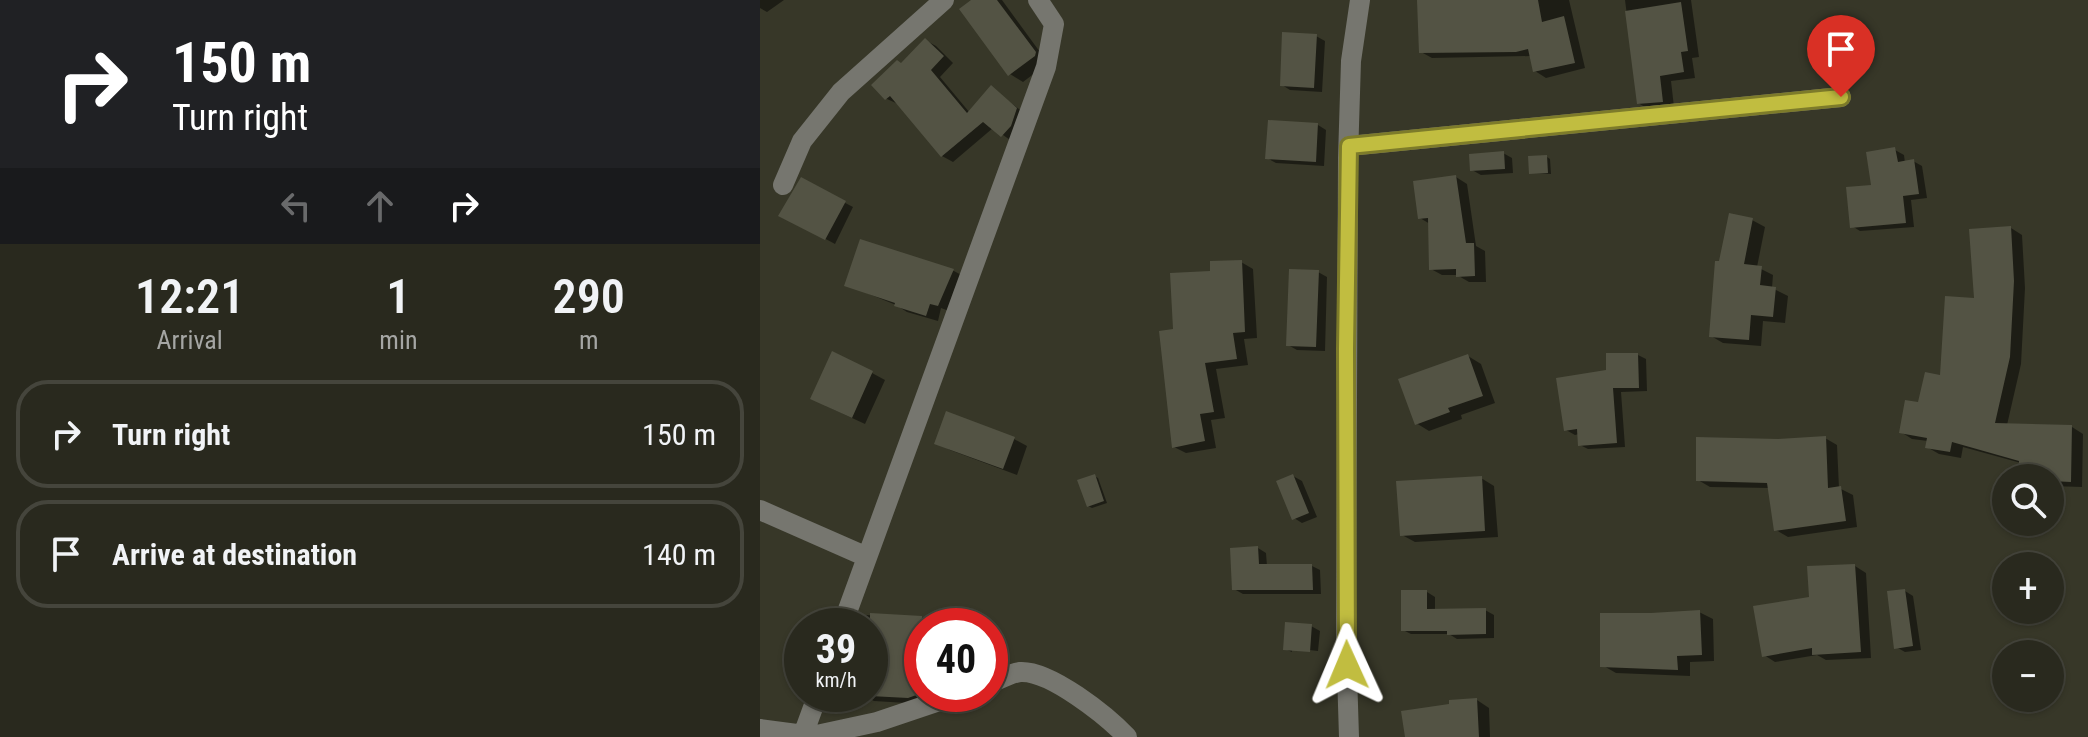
<!DOCTYPE html>
<html lang="en">
<head>
<meta charset="utf-8">
<style>
  body { margin:0; font-family:"Roboto Condensed",sans-serif; background:#313127; color:#f1f3f6; height:100vh; display:flex; flex-direction:column; font-size:30px; white-space:nowrap }
  * { box-sizing:border-box; margin:0 }
  p { font-size:26px; color:#a5a6a4 }
  .icon { flex:none; width:44px; height:44px; fill:none; stroke:currentColor; stroke-width:2; stroke-linecap:round; stroke-linejoin:round }
  .map { position:relative; flex:1; overflow:hidden }
  .drawer { display:flex; flex-direction:column; background:#29291e; width:760px }
  .drawer>* { flex:none }
  .top-card { background:#202124; color:#fff; overflow:hidden }
  .fabs { position:absolute; left:1232px; top:464px; display:grid; gap:16px }
  .fabs a { display:grid; place-items:center; width:72px; height:72px; border-radius:50%; background:#29291e; box-shadow:0 2px 6px #0004,0 0 0 2px #45453c; font-size:40px }
  .speed { position:absolute; left:24px; top:608px; display:flex; gap:16px; font-size:40px; font-weight:700; text-align:center }
  .speed>* { display:grid; place-content:center; width:104px; height:104px; border-radius:50%; background:#29291e; box-shadow:0 2px 6px #0004,0 0 0 2px #45453c; line-height:1 }
  .speed small { font-size:20px; font-weight:400 }
  .speed .limit { border:12px solid #d22; background:#fff; color:#111 }
  .pin { position:absolute; display:grid; place-items:center; width:68px; height:68px; color:#fff; margin:-82px -34px; border-radius:50% 50% 50% 0; rotate:-45deg; box-shadow:0 0 8px #0007 }
  .pin .icon { rotate:45deg }
  .me { position:absolute; width:88px; margin:-44px; rotate:359deg; stroke-linejoin:round; filter:drop-shadow(0 0 6px #0008) }
  .turn { display:flex; align-items:center; gap:28px; height:168px; padding:0 40px; font-size:36px }
  .turn .icon { width:104px; height:104px; stroke-width:2.5 }
  .turn b { display:block; font-size:56px; line-height:68px }
  .lanes { display:flex; align-items:center; height:76px; padding:0 40px; background:#0003; justify-content:center; gap:40px; direction:ltr }
  .lanes .off { opacity:.35 }
  .eta { display:flex; justify-content:space-evenly; align-items:center; height:136px; text-align:center }
  .eta b { font-size:48px; font-weight:600; line-height:56px }
  ul { padding:0; list-style:none }
  li { display:flex; align-items:center; gap:24px; height:108px; margin:0 16px 12px; padding:0 24px; border:4px solid #45453c; border-radius:32px }
  li div { flex:1 }
  li b { display:block; font-size:30px }
  li em { font-style:normal }
  main { display:flex; flex:1; min-height:0 }
  .map>svg:first-child { display:block }
  .shadow { fill:#0007 }
  .building { fill:#535344 }
  .lines { fill:none; stroke-linecap:round; stroke-linejoin:round }
  .minor { stroke:#76766f; stroke-width:20 }
  .route-casing { stroke:#7d7b2a; stroke-width:20 }
  .route { stroke:#c1bd40; stroke-width:14 }
</style>
</head>
<body>
<main>
<section class="drawer">
<div class="top-card">
<div class="turn"><svg class="icon" aria-label="right" viewBox="0 0 24 24"><path d="M7 20v-9h11M14 6l5 5-5 5"/></svg><div><b>150 m</b>Turn right</div></div>
<div class="lanes"><svg class="icon off" aria-label="left" viewBox="0 0 24 24"><path d="M17 20v-9H6M10 6l-5 5 5 5"/></svg><svg class="icon off" aria-label="ahead" viewBox="0 0 24 24"><path d="M12 20V5M6 11l6-6 6 6"/></svg><svg class="icon" aria-label="right" viewBox="0 0 24 24"><path d="M7 20v-9h11M14 6l5 5-5 5"/></svg></div>
</div>
<div class="eta">
<div><b>12:21</b><p>Arrival</p></div>
<div><b>1</b><p>min</p></div>
<div><b>290</b><p>m</p></div>
</div>
<ul>
<li><svg class="icon" aria-label="right" viewBox="0 0 24 24"><path d="M7 20v-9h11M14 6l5 5-5 5"/></svg><div><b>Turn right</b></div><em>150 m</em></li>
<li><svg class="icon" aria-label="arrive" viewBox="0 0 24 24"><path d="M6 21V4h12l-3 4 3 4H6"/></svg><div><b>Arrive at destination</b></div><em>140 m</em></li>
</ul>
</section>
<div class="map">
<svg width="1328" height="737" viewBox="0 0 1328 737">
  <rect width="100%" height="100%" fill="#373728"/>
  <path class="shadow" d="M0 0H24L7 12 0 8Z
    M214 0H242L288 63 263 82 250 74Z
    M670 0H809L825 68 786 78 775 71 772 56 672 58 661 52Z
    M865 0H931L939 57 932 58 935 78 911 81 914 107 890 110 878 103Z
    M556 36 565 41 562 92 530 90 522 85Z
    M165 40 176 46 193 63 180 77 210 113 231 88 267 115 253 142 233 128 193 162 182 156 138 104 127 99 114 85 142 65Z
    M558 125 566 130 564 166 516 163 507 158Z
    M1135 150 1144 155 1145 163 1153 161 1162 166 1167 198 1151 200 1154 227 1100 231 1092 226Z
    M743 153 752 158 753 173 721 175 712 170Z
    M787 157 790 159 791 174 771 173Z
    M696 177 707 184 716 246 725 251 726 282H709L697 275H682L671 269 670 224 660 218Z
    M41 180 93 207 75 244 21 215Z
    M992 220 1005 227 997 267 1013 275 1012 288 1028 296 1025 323 1003 321 1001 346 963 343 951 336Z
    M1251 228 1262 235 1265 288 1261 364 1247 425 1312 427 1323 434 1322 487 1290 486V478H1260L1261 463 1203 447 1201 458 1179 454 1167 447 1168 441 1152 439 1141 432 1182 378Z
    M101 241 194 271 205 277 189 311 181 308 178 321 147 312 136 305 87 285Z
    M481 262 493 269 497 338 484 339 488 365 456 369 465 418 451 420 456 448 426 453 414 447 415 331 452 273Z
    M558 272 567 277 565 351 537 350 528 345Z
    M878 355 886 359 887 391 861 392 865 447 828 449 820 445 819 434 815 435 806 430 848 372Z
    M708 356 721 364 735 403 701 415 702 419 669 431 656 423Z
    M112 373 125 380 105 424 66 406Z
    M187 414 254 439 267 446 257 475 190 450 177 443Z
    M1065 438 1077 445 1079 488 1093 495 1097 527 1028 537 1016 530 1010 488 950 487 938 480 1018 441Z
    M334 476 338 478 347 503 332 508 328 506Z
    M533 476 542 481 557 517 542 523 534 518Z
    M721 478 734 486 738 537 655 542 642 535Z
    M498 548 506 553 507 566H552L560 570 561 594H483L474 589Z
    M1095 566 1106 573 1111 658 1066 660 1057 655 1015 662 1004 655 1051 599Z
    M1145 591 1153 596 1161 650 1145 652 1136 647Z
    M667 592 675 597V611L725 610 734 615V638L697 639 689 634H651L643 630Z
    M939 612 953 619 954 661 930 662V676L856 673 842 665Z
    M105 615 167 618 181 626H162V694H177L163 704 114 701 101 694H110V626H104Z
    M551 626 560 631 558 651 532 648V652L525 649Z
    M717 700 729 708 730 737H647Z"/>
  <path class="building" d="M211 0H237L276 52 275 56 248 76 199 9Z
    M657 0H778L782 22 804 16 815 63 773 72 768 49 756 52 659 53Z
    M921 2 928 51 921 52 924 72 900 76 903 102 877 104 865 11Z
    M522 32 557 34 554 88 520 86Z
    M165 38 184 56 171 70 207 113 231 85 257 108 251 126 241 137 223 122 181 157 130 96 125 100 111 85 137 60 141 63Z
    M508 120 558 123 556 162 505 159Z
    M1135 147 1138 162 1154 159 1159 194 1143 196 1146 223 1090 228 1086 187 1111 185 1106 152Z
    M744 151 745 169 710 171 709 154Z
    M787 155 788 173 769 174 768 156Z
    M696 175 706 243H714L715 276 696 277V269L669 270 668 218 658 219 653 181Z
    M41 177 86 201 65 240 18 216Z
    M969 213 993 218 984 264 1002 266 1000 285 1016 287 1013 317 991 315 989 340 949 337 955 261H959Z
    M1251 226 1254 281 1250 357 1235 423 1312 425 1311 482 1290 481V478H1258L1259 461 1192 442 1190 452 1165 448 1167 438 1139 433 1145 400 1158 402 1165 372 1180 375 1185 296 1214 298 1209 229Z
    M100 239 194 269 178 306 170 304 166 316 134 306 135 303 84 286Z
    M482 260 485 332 473 333 477 359 445 363 454 412 440 414 445 441 412 448 399 331 413 329 410 273 450 271V261Z
    M529 269 559 270 556 347 526 346Z
    M72 351 113 371 92 418 50 399Z
    M846 353H878L879 388H853L857 443 818 446 817 429 804 431 796 378 846 370Z
    M708 354 723 396 688 408 690 412 655 425 638 379Z
    M186 411 255 437 243 469 174 444Z
    M1066 436 1068 488 1081 486 1086 521 1014 531 1007 483 936 481V437L1018 439Z
    M335 474 344 501 327 507 317 480Z
    M533 474 549 513 532 520 516 481Z
    M722 476 725 531 640 536 636 481Z
    M498 546 499 564H552L553 590H472L470 548Z
    M1095 564 1101 652 1052 655V648L1002 657 993 606 1049 597 1047 566Z
    M1145 589 1153 646 1134 649 1127 591Z
    M641 590H667V609L726 608V634L687 635V631H641Z
    M940 610 942 655 917 656 918 670 840 667V613H891Z
    M110 613 162 616V693L148 698 110 696Z
    M525 622 552 624 550 652 523 650Z
    M717 698 719 737H645L641 711 689 704V700Z"/>
  <g class="lines">
    <path class="minor" d="M589 146 1081 97
      M23 185 42 141 81 92 184 0
      M0 510 107 557
      M82 626 286 67 294 24 278 0
      M230 683C239 680 251 673 260 672 290 670 347 716 367 737
      M0 729 52 736 117 722 200 694
      M43 735 58 694
      M589 737 586 641 588 158 591 61 600 0"/>
  </g>
  <g class="lines">
    <g class="route-casing">
      <path id="route" d="M587 665 586 349 589 146 1081 97"/>
    </g>
    <use href="#route" class="route"/>
  </g>
</svg>
<div class="fabs">
<a><svg class="icon" aria-label="search" viewBox="0 0 24 24"><circle cx="10" cy="10" r="6"/><path d="M15 15l6 6"/></svg></a>
<a>+</a>
<a>−</a>
</div>
<div class="speed"><div>39<small>km/h</small></div><div class="limit">40</div></div>
<div class="pin" style="left:1081px;top:97px;background:#d93025"><svg class="icon" aria-label="arrive" viewBox="0 0 24 24"><path d="M6 21V4h12l-3 4 3 4H6"/></svg></div>
<svg class="me" style="left:587px;top:665px" viewBox="-20 -20 40 40"><path d="M0-17L14 15 0 8-14 15z" fill="#c1bd40" stroke="#fff" stroke-width="4"/></svg>
</div>
</main>
</body>
</html>
